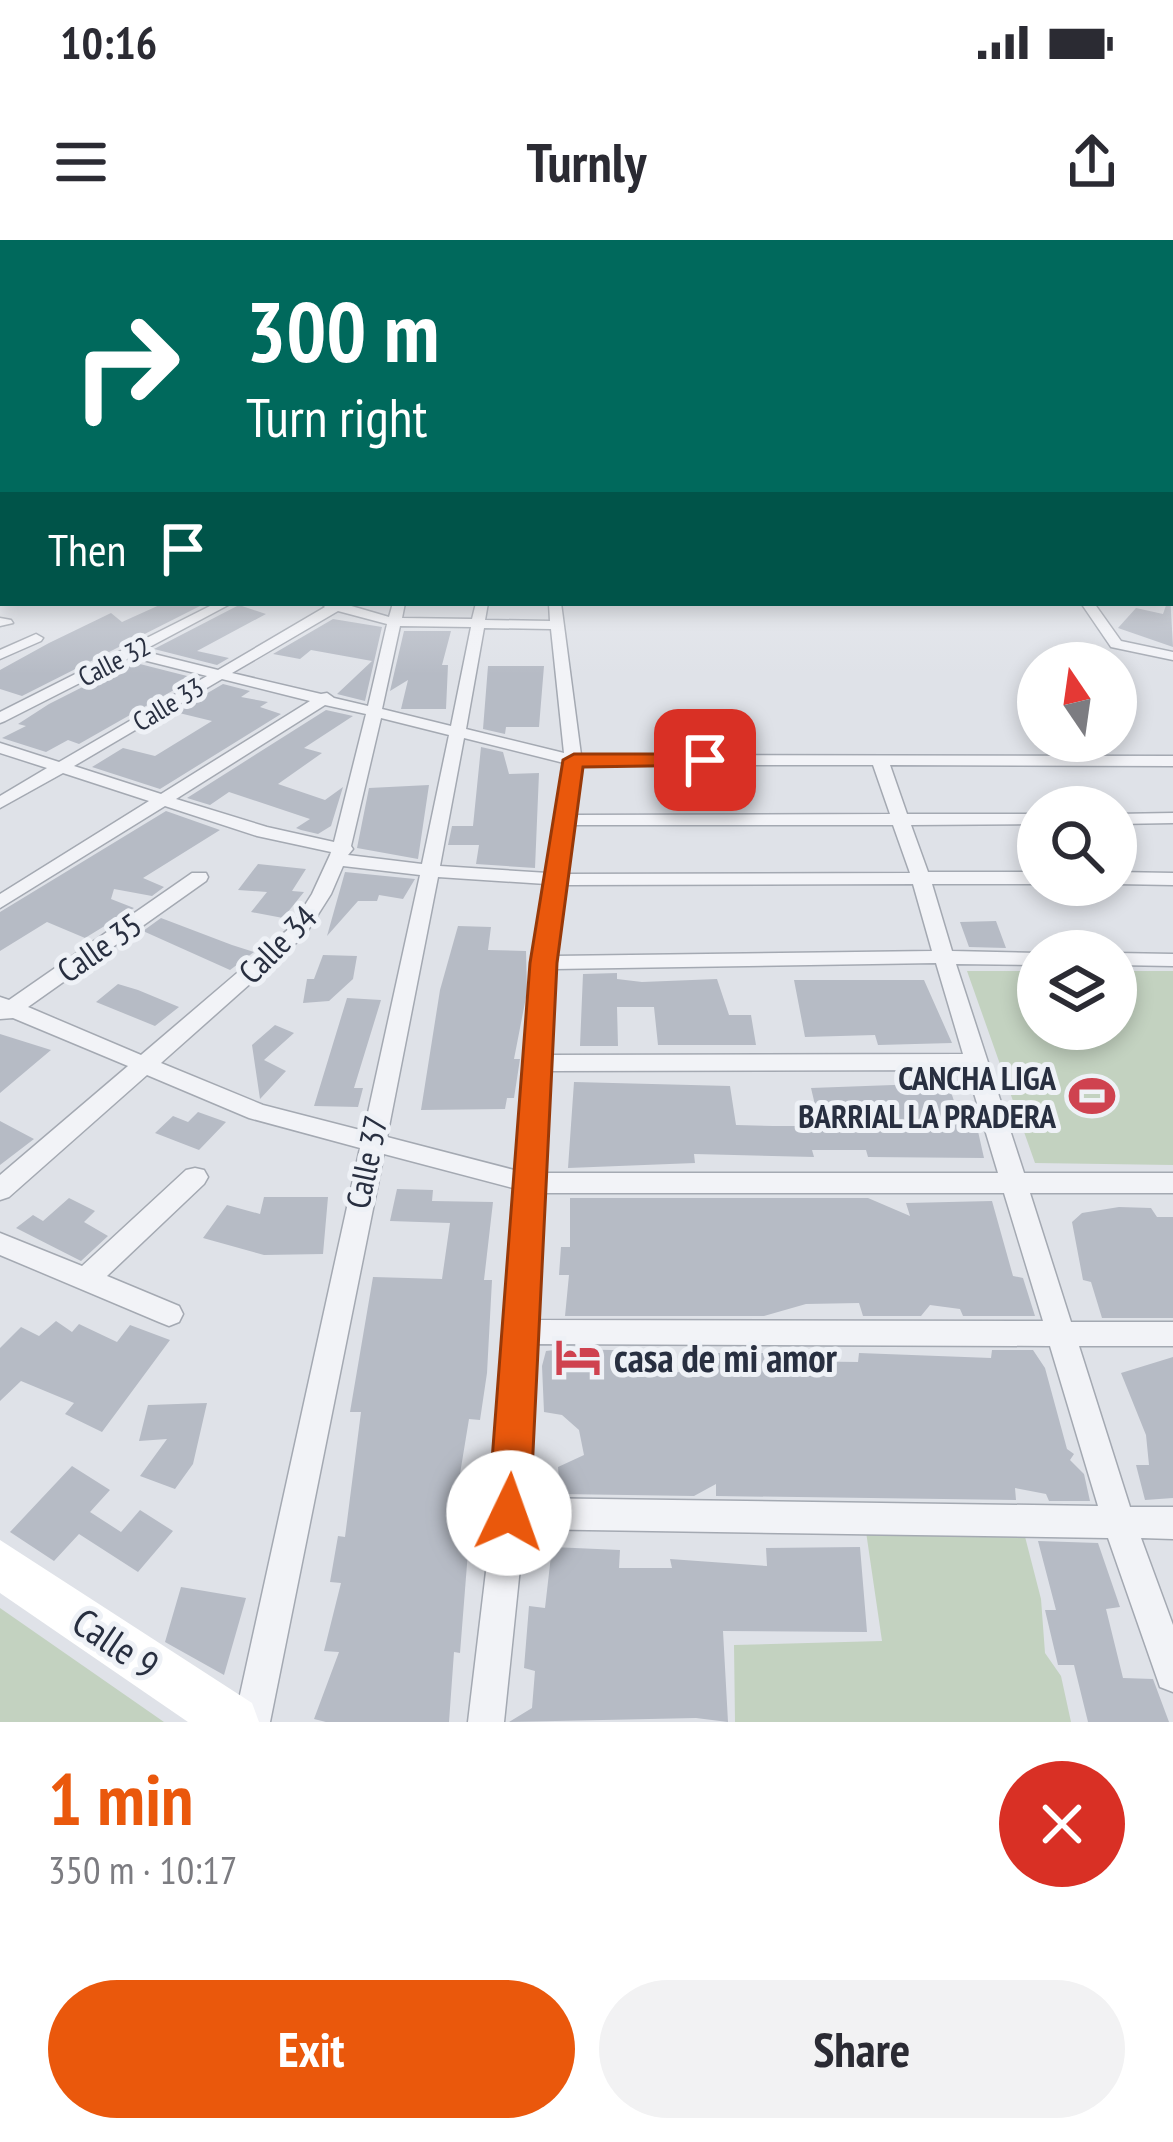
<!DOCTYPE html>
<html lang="en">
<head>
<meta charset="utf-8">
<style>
  body { margin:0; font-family:"PT Sans Narrow",sans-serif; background:#f2f2f3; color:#2b2b33; height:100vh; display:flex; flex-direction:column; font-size:45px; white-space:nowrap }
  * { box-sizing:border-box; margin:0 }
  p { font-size:39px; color:#7c7c81 }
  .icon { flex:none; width:66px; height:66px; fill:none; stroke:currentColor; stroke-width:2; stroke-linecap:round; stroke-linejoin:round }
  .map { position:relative; height:1482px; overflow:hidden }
  .side { display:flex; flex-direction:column; background:#fff; flex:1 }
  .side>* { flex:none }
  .banner { position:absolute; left:0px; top:0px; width:1173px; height:366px; box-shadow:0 6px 18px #0003; background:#00695c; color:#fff; overflow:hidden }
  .needle { width:78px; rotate:347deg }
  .buttons { position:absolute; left:1017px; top:402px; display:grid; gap:24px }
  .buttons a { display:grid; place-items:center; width:120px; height:120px; border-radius:50%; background:#fff; box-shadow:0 6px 18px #0003; font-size:60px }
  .pin { position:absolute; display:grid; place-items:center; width:102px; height:102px; color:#fff; margin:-51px; border-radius:24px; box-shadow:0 6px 18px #0006 }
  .me { position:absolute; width:132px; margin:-66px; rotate:3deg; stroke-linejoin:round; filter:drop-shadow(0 0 9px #0008) }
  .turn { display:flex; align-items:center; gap:42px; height:252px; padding:0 48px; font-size:54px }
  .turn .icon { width:156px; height:156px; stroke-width:2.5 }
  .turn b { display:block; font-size:84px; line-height:102px }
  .then { display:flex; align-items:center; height:114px; padding:0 48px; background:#0003; gap:24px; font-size:45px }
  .round { display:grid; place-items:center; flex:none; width:126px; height:126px; border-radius:63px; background:#f2f2f3 }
  .summary { display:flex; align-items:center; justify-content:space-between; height:204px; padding:0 48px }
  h1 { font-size:72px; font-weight:600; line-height:90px; color:#ea580c }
  .cta { display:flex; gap:24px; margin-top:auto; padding:24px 48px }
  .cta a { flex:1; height:138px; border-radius:72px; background:#ea580c; color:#fff; font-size:48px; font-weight:600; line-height:138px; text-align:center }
  .cta a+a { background:#f2f2f3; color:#2b2b33 }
  .status { display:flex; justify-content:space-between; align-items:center; height:84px; padding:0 60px; background:#fff; direction:ltr }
  .status svg { height:33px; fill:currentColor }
  header { display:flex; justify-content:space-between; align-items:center; height:156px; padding:0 48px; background:#fff; font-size:54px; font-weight:600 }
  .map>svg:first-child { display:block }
  .green { fill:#c3d2c0 }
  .building { fill:#b6bbc5 }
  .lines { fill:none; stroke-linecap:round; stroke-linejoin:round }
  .street-casing { stroke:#a4a9b2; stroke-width:3 }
  .street { fill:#f2f3f7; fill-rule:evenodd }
  .secondary { fill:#fff; fill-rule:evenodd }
  .route { fill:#ea580c; stroke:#983908; stroke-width:3 }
  .labels { text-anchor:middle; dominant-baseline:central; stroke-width:10; stroke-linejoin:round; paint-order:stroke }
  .far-street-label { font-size:27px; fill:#282f40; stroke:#eef1f6 }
  .street-label { font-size:33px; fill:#282f40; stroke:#eef1f6 }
  .poi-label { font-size:33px; font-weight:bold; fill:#282f40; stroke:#eef1f6; text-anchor:end }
  .near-poi-label { font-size:39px; font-weight:bold; fill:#282f40; stroke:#eef1f6; text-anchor:start }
  .near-street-label { font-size:39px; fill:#282f40; stroke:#eef1f6 }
</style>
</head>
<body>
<div class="status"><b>10:16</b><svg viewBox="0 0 49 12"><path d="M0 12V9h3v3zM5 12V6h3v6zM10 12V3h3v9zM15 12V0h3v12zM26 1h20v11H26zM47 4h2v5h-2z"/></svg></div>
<header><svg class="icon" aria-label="menu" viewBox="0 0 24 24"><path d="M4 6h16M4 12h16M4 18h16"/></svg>Turnly<svg class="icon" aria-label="share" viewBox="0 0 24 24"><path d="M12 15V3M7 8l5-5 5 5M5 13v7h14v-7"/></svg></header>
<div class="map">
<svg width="1173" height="1482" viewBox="0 0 1173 1482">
  <rect width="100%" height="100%" fill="#dfe2e8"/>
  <path class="green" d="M967 731H1038V789H1116V731H1173V925L1035 923Z
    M864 1278 1021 1281 1041 1359 1045 1413 1061 1436 1071 1482H735L734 1405 882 1401Z
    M0 1367V1368L164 1482H0Z"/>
  <path class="building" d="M1170 354 1173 407 1118 388 1136 368 1163 374Z
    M164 363 204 364 22 456 0 449V430L49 403 111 373 122 382Z
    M239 365 266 374 197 411 229 418 217 425 154 409Z
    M333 379 382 387 365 461 337 454 372 421 311 410 300 419 273 414Z
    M404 391H451L442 425H448L446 469H401L408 440 390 451Z
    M132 422 195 438 79 504 68 500 46 512 2 498 26 486 18 484 49 464Z
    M488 426H544L539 487H506L505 494 483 489Z
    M223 444 250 451 241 457 268 462 260 467 281 474 160 549 92 527 123 508 155 516 212 481 175 472Z
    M326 470 353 476 304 508 322 513 278 544 325 560 343 547 331 586 318 594 301 590 296 588 310 579 229 552 210 565 187 558Z
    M481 507 503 512 509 534 539 533 535 628 476 624 479 605H448L452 586H473Z
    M429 545 418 619 357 608 369 548Z
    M166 571 220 590 143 638 164 647 152 656 114 649 111 659 134 668 85 698 47 682 0 711V672Z
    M258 624 306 629 292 651 304 652 283 678 251 672 267 652 238 650Z
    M345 632 415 639 403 659 379 655 377 661H358L327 696Z
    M161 678 232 705 254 712 230 730 143 691Z
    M996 681 1006 708 969 707 960 682Z
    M458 686 491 687 488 710 526 711 527 752 514 819H520L514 858H507L505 869 421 870 440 750Z
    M323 715 357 716 353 739 329 761 303 763 307 739H314Z
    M617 733V739L642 742 717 739 729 775H751L756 805H658L654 767H617L618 806H580L583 734Z
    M794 740H924L952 803 878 805 875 795 805 797Z
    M118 744 138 750 179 767 155 786 96 762Z
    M347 758 381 760 354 848H363L358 867 314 866Z
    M275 785 294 793 264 820 286 831 260 859 252 805Z
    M0 794 51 810 0 853Z
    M574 842 730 846 736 885 773 886H820L811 848 948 843 960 879 975 878 984 918 868 917 866 910H812L814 917 694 914 695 923 568 928Z
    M198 872 226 882 199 910 155 893 173 876 188 882Z
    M0 881 34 899 0 925Z
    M397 949 433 950 432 961 493 962 484 1040H492L487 1133 480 1180 469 1179 459 1240 467 1241 469 1299 460 1413 454 1412 449 1482H326L314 1479 339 1412 324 1411 341 1343 330 1342 338 1296 345 1297 361 1172H350L373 1037 442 1039 450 983 390 981Z
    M264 957H328L323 1014 264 1015 203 998 227 965 260 974Z
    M69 958 95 971 84 982 108 996 81 1021 16 988 33 975 43 981Z
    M570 958H868L910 976 906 963 992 961 1013 1036 1023 1038 1035 1076H963L960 1069 930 1065 921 1076H863L859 1063 806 1064 764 1076H565L569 1035H559L561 1007H570Z
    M1119 967 1151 968 1157 977H1173V1078H1102L1091 1042 1083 1040 1072 982 1082 973Z
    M56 1081 72 1092 79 1084 117 1102 130 1085 170 1100 102 1192 65 1174 74 1163 21 1141 0 1161V1108L21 1087 39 1096Z
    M562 1109 660 1111 659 1132H705V1113H779L780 1121 858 1122 859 1113 991 1118 992 1110H1033L1045 1128 1067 1209 1074 1214 1070 1220 1084 1234 1090 1261H1049L1046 1254 1015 1248 1016 1260 716 1256V1244L694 1256 560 1254 558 1227 584 1215 579 1190 562 1175 544 1172 542 1126 546 1111Z
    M1173 1117V1258L1145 1260 1136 1225H1149L1146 1195 1121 1133Z
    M207 1163 193 1224 175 1249 140 1236 167 1199 139 1201 148 1165Z
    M72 1226 110 1250 90 1272 121 1292 140 1270 173 1291 138 1332 79 1294 54 1321 10 1292Z
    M1038 1301 1098 1303 1120 1367 1106 1369 1123 1438 1153 1439 1169 1482H1088L1074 1425H1058L1045 1370H1056Z
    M552 1307 620 1310 619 1328H672L670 1319 767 1326 766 1308 860 1307 867 1392 723 1391 728 1482 696 1478 509 1482 532 1468 535 1431 524 1428 529 1366 545 1368Z
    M181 1347 246 1358 224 1435 165 1402Z"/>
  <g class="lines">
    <g class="street-casing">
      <path id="street" d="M1173 230V238L1170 239V231Z
        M3 329V337L0 338V330Z
        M1170 335 1173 336V344L1170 343Z
        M216 363H232L142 411 218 430 325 367 321 363H341L389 377 393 363H405L402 378 472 379 476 363H488L485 380 550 381 549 363H561L581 515 1173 516V526L890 525 907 574H1038V584L911 585 928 632H1038V644H932L952 711 1038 713V725L956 724 1024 933H1173V953H1030L1071 1082H1173V1106H1079L1130 1267H1173V1299L1141 1298 1173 1385V1452L1160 1447 1108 1298 524 1289 504 1482H468L493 1273 517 949 384 914 270 1482H234L360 908 249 878 147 835 9 957 0 960V935L128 826 13 778 0 779V757L9 760 192 633H206L208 637 206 641 28 767 141 815 291 687 312 654 330 615 331 612 257 596 165 566 0 668V654L149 561 63 533 0 568V556L47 528 0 513V503L59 522 207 436 131 417 5 481 0 483V472ZM338 371 387 384 368 466 334 458 327 453 321 454 232 433ZM400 386 471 387 451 486 382 469ZM484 388 551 389 564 513 466 489ZM222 439 310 461 161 554 74 526ZM325 465 366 474 334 602 267 587 176 559ZM381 478 449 495 422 624 348 615 353 609 351 606ZM464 498 564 523 548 633 440 626ZM581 525H873L890 574 574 575ZM573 585H893L910 633 566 634ZM343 626 420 635 364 891 263 865 161 823 305 695 331 654ZM438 637 546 644 534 723 518 931 387 897ZM913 644 932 711 555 716 565 645ZM936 723 963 814 549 815 554 729ZM967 830 998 933H543L549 831ZM542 953H1004L1043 1081 535 1080ZM534 1104 1050 1106 1098 1266 526 1258Z
        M1081 363H1094L1121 401 1173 412V420L1111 407Z
        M0 378 11 380 13 383 0 386Z
        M36 394 43 398 41 401 0 419V410Z
        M1173 573V583L1116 584V574Z
        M1116 632 1173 633V645L1116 644Z
        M1116 713 1173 714V726L1116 725Z
        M195 928 204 930 208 937 204 944 107 1036 179 1066 183 1074 179 1082 169 1086 159 1082 0 1015V993L82 1026 186 930Z"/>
    </g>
    <use href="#street" class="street"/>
    <path class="secondary" d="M0 1300 252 1463 259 1482H188L0 1353Z"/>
  </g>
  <linearGradient id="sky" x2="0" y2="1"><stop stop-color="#88b1dc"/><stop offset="0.52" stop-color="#f1f2f5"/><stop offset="1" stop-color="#f1f2f5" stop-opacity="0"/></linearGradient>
  <rect width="1173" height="434" fill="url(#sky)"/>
  <path class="route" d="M705 514 716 520 712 525 583 527 557 723 530 1273 524 1288 509 1294 494 1288 488 1273 530 723 563 520 574 514Z"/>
  <defs>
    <g id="stadium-bare" transform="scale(3.6)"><path d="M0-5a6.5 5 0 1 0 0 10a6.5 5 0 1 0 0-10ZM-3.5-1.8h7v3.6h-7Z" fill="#cf424f" stroke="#eef1f6" stroke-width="2.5" paint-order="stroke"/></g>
    <g id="hotel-bare" transform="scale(3.6)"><path d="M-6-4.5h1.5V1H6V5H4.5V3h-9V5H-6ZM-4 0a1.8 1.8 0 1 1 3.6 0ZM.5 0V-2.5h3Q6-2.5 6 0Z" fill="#cf424f" stroke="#eef1f6" stroke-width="2.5" paint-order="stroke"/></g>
  </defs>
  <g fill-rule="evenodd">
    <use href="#stadium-bare" x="1092" y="856"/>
    <use href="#hotel-bare" x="578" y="1117"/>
  </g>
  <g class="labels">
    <g class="far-street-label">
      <text transform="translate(114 421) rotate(-27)">Calle 32</text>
      <text transform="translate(168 464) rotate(-31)">Calle 33</text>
    </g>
    <g class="street-label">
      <text transform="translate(277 704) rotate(-45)">Calle 34</text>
      <text transform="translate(99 707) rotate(-35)">Calle 35</text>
      <text transform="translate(366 922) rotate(-78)">Calle 37</text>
    </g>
    <g class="poi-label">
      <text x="1056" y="837">CANCHA LIGA<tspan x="1056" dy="38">BARRIAL LA PRADERA</tspan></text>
    </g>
    <g class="near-poi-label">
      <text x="614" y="1117">casa de mi amor</text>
    </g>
    <g class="near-street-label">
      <text transform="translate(116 1403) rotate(34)">Calle 9</text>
    </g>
  </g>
</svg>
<div class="buttons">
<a><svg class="needle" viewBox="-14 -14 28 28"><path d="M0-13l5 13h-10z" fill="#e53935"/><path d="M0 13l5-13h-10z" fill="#7c7c81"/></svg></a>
<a><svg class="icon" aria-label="search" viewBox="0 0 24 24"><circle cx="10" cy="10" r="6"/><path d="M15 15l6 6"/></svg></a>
<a><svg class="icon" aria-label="layers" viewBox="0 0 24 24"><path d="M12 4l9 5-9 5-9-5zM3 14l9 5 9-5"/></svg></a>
</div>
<div class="pin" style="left:705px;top:520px;background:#d93025"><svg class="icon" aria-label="arrive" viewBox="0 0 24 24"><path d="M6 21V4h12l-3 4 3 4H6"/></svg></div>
<svg class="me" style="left:509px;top:1273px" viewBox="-20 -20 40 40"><circle r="19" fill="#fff"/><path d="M0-13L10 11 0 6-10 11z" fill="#ea580c"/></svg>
<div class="banner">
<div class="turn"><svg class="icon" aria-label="right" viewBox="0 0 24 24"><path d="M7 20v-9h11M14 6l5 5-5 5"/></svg><div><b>300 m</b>Turn right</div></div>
<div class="then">Then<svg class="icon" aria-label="arrive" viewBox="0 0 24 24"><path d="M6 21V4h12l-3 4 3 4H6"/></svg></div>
</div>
</div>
<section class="side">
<div class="summary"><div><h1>1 min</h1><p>350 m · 10:17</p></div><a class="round" style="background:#d93025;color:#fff"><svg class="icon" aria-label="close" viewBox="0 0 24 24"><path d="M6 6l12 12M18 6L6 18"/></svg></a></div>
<div class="cta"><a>Exit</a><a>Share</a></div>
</section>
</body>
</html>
